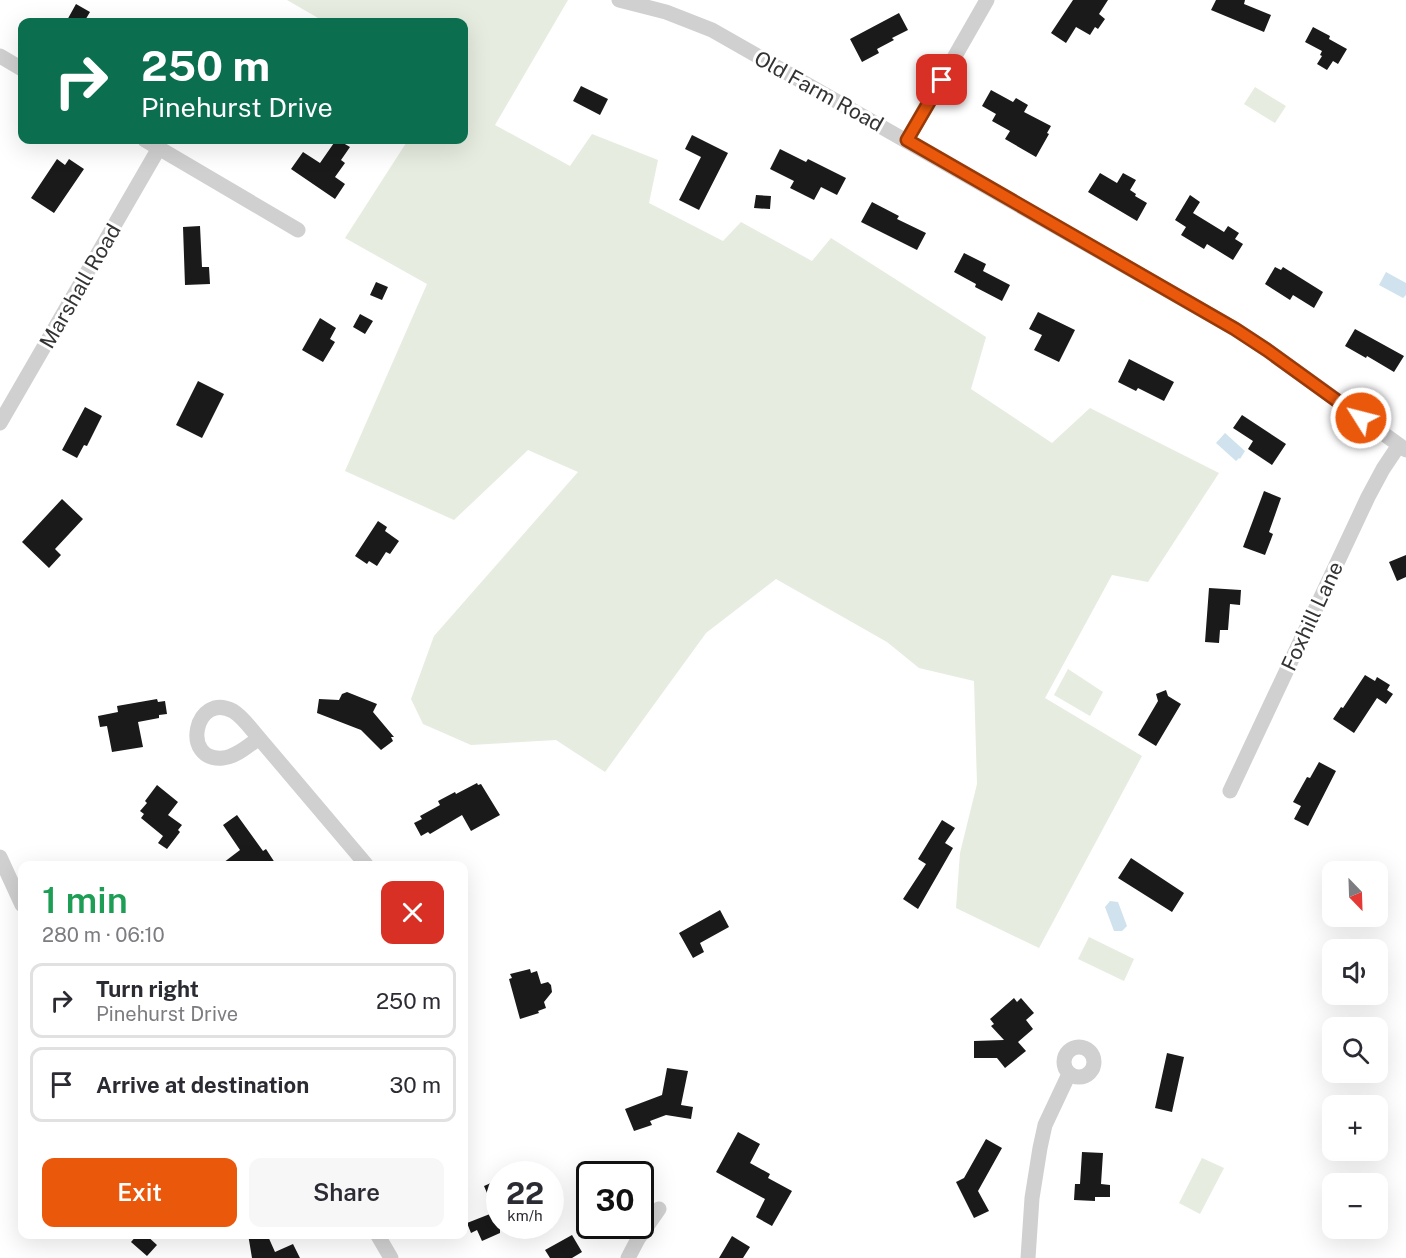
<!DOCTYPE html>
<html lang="en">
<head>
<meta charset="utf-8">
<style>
  body { margin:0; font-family:"Public Sans",sans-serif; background:#f7f7f7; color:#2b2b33; height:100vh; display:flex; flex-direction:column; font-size:22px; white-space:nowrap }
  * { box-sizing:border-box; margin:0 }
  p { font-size:20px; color:#7c7c81 }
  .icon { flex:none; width:33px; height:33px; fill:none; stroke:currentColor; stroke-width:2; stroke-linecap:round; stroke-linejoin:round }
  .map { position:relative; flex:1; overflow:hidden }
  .side { position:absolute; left:18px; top:861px; width:450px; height:378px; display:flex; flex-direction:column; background:#fff; border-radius:12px; box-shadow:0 6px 24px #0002 }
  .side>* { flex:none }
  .hud { position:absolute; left:18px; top:18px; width:450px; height:126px; border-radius:12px; box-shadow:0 6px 24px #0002; background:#0b6e4f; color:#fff; overflow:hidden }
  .needle { width:39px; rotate:157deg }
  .tools { position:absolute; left:1322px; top:861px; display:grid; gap:12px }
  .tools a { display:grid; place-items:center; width:66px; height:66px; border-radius:12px; background:#fff; box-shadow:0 6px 24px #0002; font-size:30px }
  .speed { position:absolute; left:486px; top:1161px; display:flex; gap:12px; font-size:30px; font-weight:700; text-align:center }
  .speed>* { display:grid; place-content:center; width:78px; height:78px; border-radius:50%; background:#fff; box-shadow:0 6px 24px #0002; line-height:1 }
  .speed small { font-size:15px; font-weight:400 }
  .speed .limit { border:3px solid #111; border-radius:9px; background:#fff; color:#111 }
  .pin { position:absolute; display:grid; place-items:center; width:51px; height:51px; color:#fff; margin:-26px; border-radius:12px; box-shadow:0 3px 9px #0006 }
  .me { position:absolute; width:66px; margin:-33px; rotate:306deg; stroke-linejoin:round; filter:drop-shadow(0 0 4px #0008) }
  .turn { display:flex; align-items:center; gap:21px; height:126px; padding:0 24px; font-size:27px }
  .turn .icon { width:78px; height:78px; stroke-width:2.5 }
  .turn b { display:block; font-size:42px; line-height:51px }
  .round { display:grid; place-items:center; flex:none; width:63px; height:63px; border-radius:12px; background:#f7f7f7 }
  .head { display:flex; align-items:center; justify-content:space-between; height:102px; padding:0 24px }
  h1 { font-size:36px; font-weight:600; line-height:45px; color:#1e9e55 }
  .action { display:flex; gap:12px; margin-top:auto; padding:12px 24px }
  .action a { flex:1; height:69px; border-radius:12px; background:#ea580c; color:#fff; font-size:24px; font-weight:600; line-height:69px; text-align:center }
  .action a+a { background:#f7f7f7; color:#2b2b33 }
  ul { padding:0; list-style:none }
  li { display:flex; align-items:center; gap:18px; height:75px; margin:0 12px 9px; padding:0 12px; border:3px solid #e1e1e2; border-radius:12px }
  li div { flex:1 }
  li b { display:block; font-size:22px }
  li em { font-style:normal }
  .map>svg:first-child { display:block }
  .green { fill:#e6ecdf }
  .water { fill:#cfe2ee }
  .building { fill:#1a1a1a }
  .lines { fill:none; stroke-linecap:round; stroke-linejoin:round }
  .street { stroke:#d0d0d0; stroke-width:15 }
  .route-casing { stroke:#983908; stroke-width:15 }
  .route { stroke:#ea580c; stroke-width:10 }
  .labels { text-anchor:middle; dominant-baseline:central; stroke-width:6; stroke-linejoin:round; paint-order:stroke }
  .street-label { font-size:21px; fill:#333; stroke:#fff }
</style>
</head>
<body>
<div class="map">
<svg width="1406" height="1258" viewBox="0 0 1406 1258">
  <rect width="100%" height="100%" fill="#fff"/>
  <path class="green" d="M287 0H568L495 125 570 166 592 134 658 160 649 203 723 241 741 222 812 261 831 238 986 337 971 389 1052 443 1090 408 1219 473 1148 582 1112 575 1045 698 1142 756 1039 948 956 908 960 853 977 784 974 681 919 668 887 642 776 579 706 633 605 772 556 740 471 745 423 724 411 699 434 636 578 472 528 450 454 520 345 471 427 284 345 238 408 140H464V22H325Z
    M1255 87 1286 106 1275 123 1244 104Z
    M1068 669 1103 692 1090 716 1054 695Z
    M1089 937 1134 959 1124 981 1078 959Z
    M1202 1158 1224 1168 1200 1214 1179 1203Z"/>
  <path class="water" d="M1386 272 1406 283V295L1403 298 1379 285Z
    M1225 433 1245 451 1240 459 1239 458 1236 461 1216 443Z
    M1110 901 1118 902 1127 926 1122 931H1114L1105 907Z"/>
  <path class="building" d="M1073 0H1108L1099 14 1105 19 1098 29 1095 27 1090 35 1076 27 1066 43 1051 33Z
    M1216 0H1245L1244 4 1271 15 1264 32 1211 10Z
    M76 4 90 12 84 22H66Z
    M899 13 908 30 892 38 894 40 877 49 879 53 862 62 850 39Z
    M1313 27 1330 36 1329 39 1347 49 1338 64 1333 61 1327 70 1317 64 1322 56 1320 55 1322 51 1305 42Z
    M581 86 608 99 600 115 573 101Z
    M991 90 1013 102 1016 98 1028 105 1024 112 1051 126 1047 133 1049 134 1036 157 1005 139 1010 131 992 121 996 114 982 106Z
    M692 135 728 153 699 210 679 200 701 157 685 149Z
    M336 140H338L350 147 341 160 345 163 335 177 345 184 335 199 291 169 303 152 320 163Z
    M780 149 806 162 808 159 846 178 837 195 821 187 814 200 790 188 794 181 770 169Z
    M57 159 65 165 69 159 84 169 54 213 31 198Z
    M1100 173 1117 183 1123 173 1136 180 1130 190 1136 194 1135 196 1147 203 1137 221 1088 192Z
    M756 195 771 196 770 209 754 208Z
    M1190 195 1200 202 1193 213 1224 232 1228 226 1239 233 1235 239 1243 244 1233 260 1207 244 1204 249 1181 235 1186 227 1175 220Z
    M872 202 899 216 897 219 926 233 917 250 861 222Z
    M200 226 202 267H209L210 284 185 285 183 227Z
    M964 253 986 264 983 271 1010 285 1002 301 975 287 976 284 954 272Z
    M1275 267 1281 270 1283 267 1323 292 1314 308 1293 295 1290 300 1265 284Z
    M376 282 388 287 382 300 370 295Z
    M1038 312 1075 330 1059 362 1034 350 1042 335 1029 329Z
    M360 314 373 321 365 334 353 327Z
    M320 318 336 328 330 339 335 342 323 362 302 350Z
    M1355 329 1404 356 1394 372 1367 356 1366 358 1345 346Z
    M1129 359 1174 382 1164 401 1138 388 1136 391 1118 382Z
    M198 381 224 394 202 438 176 425Z
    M85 407 102 416 87 446 84 445 77 458 62 450Z
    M1242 415 1286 444 1272 465 1248 449 1253 441 1233 428Z
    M1264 491 1281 498 1269 532 1273 534 1265 555 1243 547Z
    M62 499 83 519 55 549 61 555 49 568 22 542Z
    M378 521 387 527 385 531 399 541 390 554 386 552 377 566 369 561 367 564 355 556Z
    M1406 555V577L1397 581 1389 562Z
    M1209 588 1241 590 1240 605 1230 604 1228 630H1220L1219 643 1205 642Z
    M1365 675 1375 681 1377 677 1390 685 1387 690 1393 694 1386 704 1377 698 1354 733 1333 719 1341 707 1343 708Z
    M1166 690 1168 696 1181 704 1156 746 1138 735 1158 701 1156 694Z
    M347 692 377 704 373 712 394 737H391L393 741 381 750 361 730 317 713 319 699 339 700 342 694Z
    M157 699 158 702 165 701 167 714 159 715V718L138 722 143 747 112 752 107 726 100 727 98 716 118 712 117 706Z
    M1319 762 1336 771 1308 826 1294 819 1301 806 1293 802 1307 777 1310 778Z
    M477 783 478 785 481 784 500 815 471 831 462 815 430 834 428 832 421 836 414 823 422 819 420 816 440 805 438 801 455 792 456 794Z
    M157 785 178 802 168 815 182 825 178 830 180 832 167 849 158 843 163 836 141 818 144 814 140 811 147 803 145 801Z
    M237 815 263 851 266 849 277 866H219L240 850 223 825Z
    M942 820 955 828 945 843 953 848 918 909 903 899 926 864 918 859Z
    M1131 858 1184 893 1172 912 1118 878Z
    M720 910 729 927 700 943 704 952 693 958 679 933Z
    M530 969 531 973 537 971 541 984 548 982 551 985 552 992 544 1002 546 1008 538 1011 539 1013 520 1019 509 979 512 978 510 974Z
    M1014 998 1017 1002 1021 998 1034 1013 1026 1020 1033 1029 1018 1042 1026 1051 1005 1068 997 1058H974V1041L1004 1040 991 1026 994 1024 990 1019Z
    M1167 1053 1184 1057 1172 1112 1155 1108Z
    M667 1068 688 1071 681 1105 693 1107 691 1119 666 1115 650 1121 652 1125 634 1131 625 1109 662 1095Z
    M738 1132 760 1144 750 1163 770 1174 768 1178 792 1191 772 1226 756 1217 765 1199 716 1172Z
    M986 1139 1002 1148 978 1191 989 1211 974 1218 956 1182 964 1178Z
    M1082 1152 1103 1153 1101 1184 1110 1185V1197H1095V1201L1074 1200 1075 1184H1080Z
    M500 1179V1233L482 1241 477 1230 471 1233 467 1223 495 1212 484 1186Z
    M138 1234H145L157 1245 147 1256 131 1242Z
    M248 1234H267L275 1252 293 1244 300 1258H252Z
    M572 1235 582 1252 572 1258H550L545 1250Z
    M732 1236 750 1247 743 1258H719Z"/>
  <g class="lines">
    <path class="street" d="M619 0 666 12 712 30 1235 329 1267 350 1406 450
      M0 56 22 69
      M145 140 298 230
      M907 140 987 0
      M0 423 159 148
      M259 738C249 745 236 757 223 758 180 762 195 691 233 711 243 717 251 729 259 738L364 862 367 866
      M1230 791 1368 497 1383 469 1399 445
      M0 857 22 905
      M1064 1062a15 15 0 1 1 30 0a15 15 0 1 1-30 0Z
      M377 1234 391 1258
      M628 1258 638 1239 659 1209
      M1028 1258 1032 1198 1040 1148 1045 1125 1069 1074"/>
  </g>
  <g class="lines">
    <g class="route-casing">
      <path id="route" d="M942 80 907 140 1235 329 1267 350 1361 418"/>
    </g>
    <use href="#route" class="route"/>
  </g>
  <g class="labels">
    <g class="street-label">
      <text transform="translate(819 91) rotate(29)">Old Farm Road</text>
      <text transform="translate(80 286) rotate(-60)">Marshall Road</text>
      <text transform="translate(1312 616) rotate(-65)">Foxhill Lane</text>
    </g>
  </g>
</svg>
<div class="tools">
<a><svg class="needle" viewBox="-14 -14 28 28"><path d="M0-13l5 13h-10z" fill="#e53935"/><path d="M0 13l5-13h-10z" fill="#7c7c81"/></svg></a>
<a><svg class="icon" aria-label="sound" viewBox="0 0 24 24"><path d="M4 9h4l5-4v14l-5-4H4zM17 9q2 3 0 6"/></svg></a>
<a><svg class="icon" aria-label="search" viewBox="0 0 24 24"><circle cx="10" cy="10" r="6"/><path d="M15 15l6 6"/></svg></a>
<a>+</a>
<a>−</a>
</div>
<div class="speed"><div>22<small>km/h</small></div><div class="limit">30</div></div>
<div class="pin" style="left:942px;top:80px;background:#d93025"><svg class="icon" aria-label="arrive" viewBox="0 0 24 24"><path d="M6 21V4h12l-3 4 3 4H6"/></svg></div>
<svg class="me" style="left:1361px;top:418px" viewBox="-20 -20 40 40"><circle r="17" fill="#ea580c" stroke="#fff" stroke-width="3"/><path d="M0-11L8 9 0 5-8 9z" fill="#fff"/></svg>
<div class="hud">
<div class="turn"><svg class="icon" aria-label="right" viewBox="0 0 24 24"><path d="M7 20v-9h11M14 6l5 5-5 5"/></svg><div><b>250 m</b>Pinehurst Drive</div></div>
</div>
<section class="side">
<div class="head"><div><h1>1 min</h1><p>280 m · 06:10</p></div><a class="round" style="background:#d93025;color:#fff"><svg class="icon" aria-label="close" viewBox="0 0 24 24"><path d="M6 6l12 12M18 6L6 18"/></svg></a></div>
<ul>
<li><svg class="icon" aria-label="right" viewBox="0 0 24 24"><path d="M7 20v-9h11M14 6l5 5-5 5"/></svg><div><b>Turn right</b><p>Pinehurst Drive</p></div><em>250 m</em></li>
<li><svg class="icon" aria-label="arrive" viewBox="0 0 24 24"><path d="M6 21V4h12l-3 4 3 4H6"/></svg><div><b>Arrive at destination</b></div><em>30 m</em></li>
</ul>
<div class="action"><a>Exit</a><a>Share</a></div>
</section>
</div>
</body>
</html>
